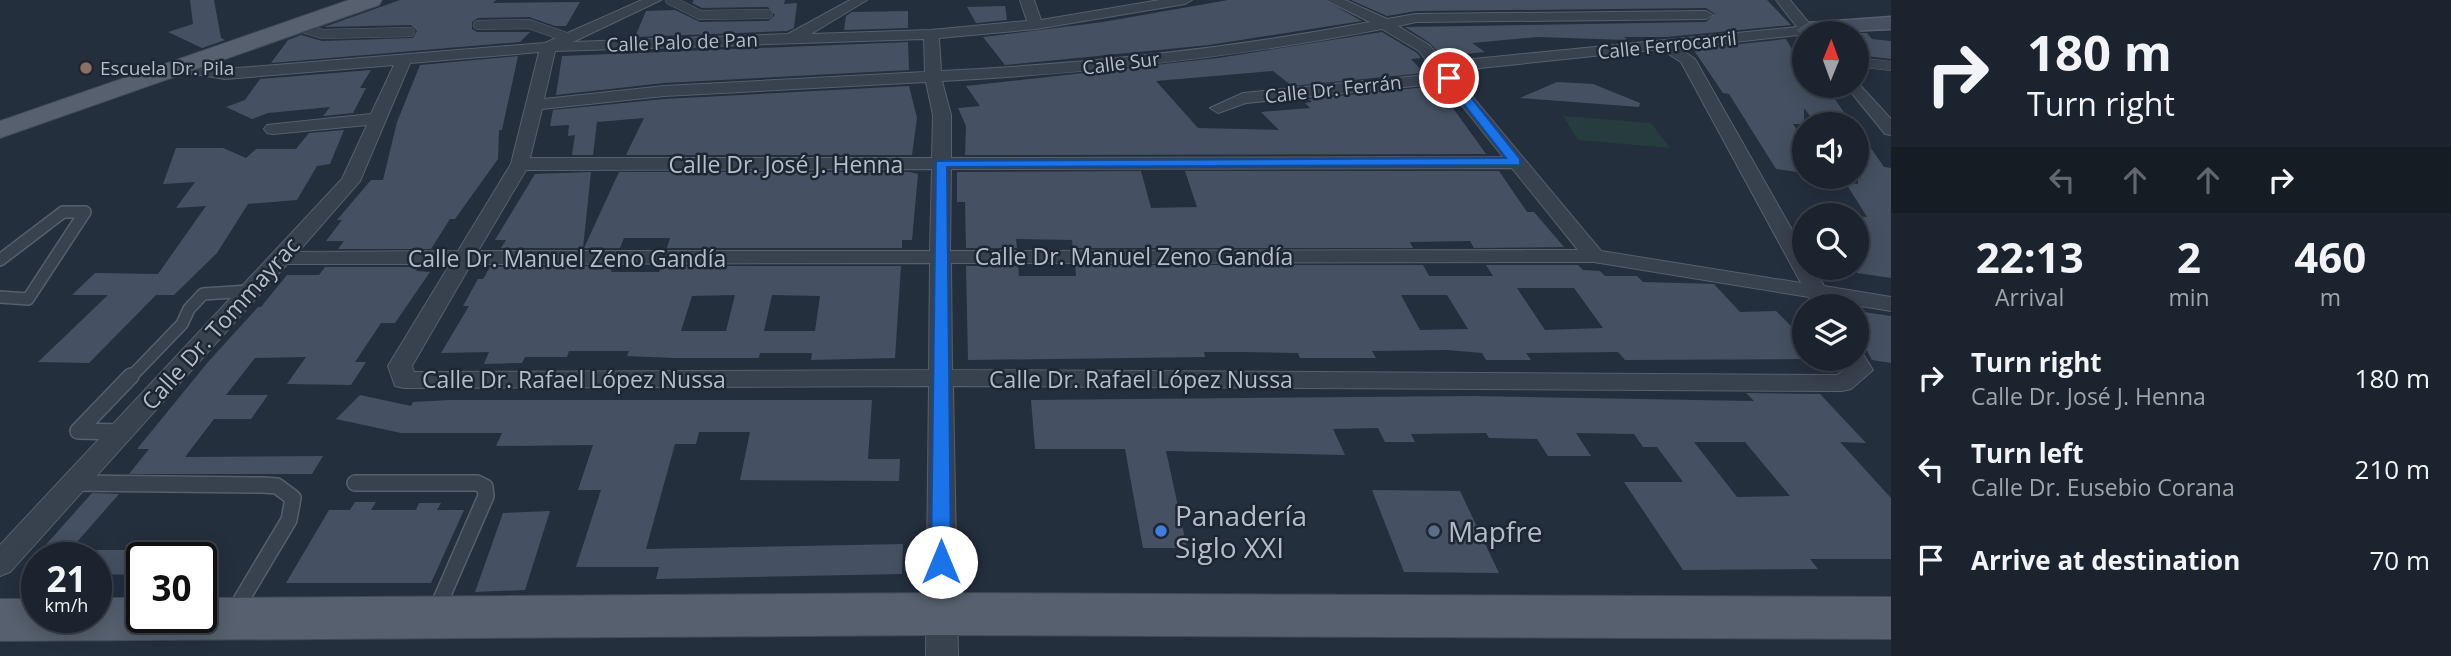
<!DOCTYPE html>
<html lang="en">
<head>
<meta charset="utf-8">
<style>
  body { margin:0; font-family:"Open Sans",sans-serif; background:#242b36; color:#f1f3f6; height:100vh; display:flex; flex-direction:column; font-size:26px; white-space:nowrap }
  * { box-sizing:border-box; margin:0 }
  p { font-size:23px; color:#a0a4aa }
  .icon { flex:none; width:38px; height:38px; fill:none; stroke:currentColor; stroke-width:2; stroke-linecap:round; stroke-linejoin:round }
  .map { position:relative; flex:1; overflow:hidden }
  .details { display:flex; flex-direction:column; background:#1b232e; width:560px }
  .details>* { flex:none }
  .hud { background:#1b232e; color:#f1f3f6; overflow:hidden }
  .needle { width:46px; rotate:1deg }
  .buttons { position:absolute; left:1792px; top:21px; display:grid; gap:14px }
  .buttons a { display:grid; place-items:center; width:77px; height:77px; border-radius:50%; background:#1b232e; box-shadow:0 4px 18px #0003,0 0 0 2px #39404a; font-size:35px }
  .speed { position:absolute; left:21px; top:542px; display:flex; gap:14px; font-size:35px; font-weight:700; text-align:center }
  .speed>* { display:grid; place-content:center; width:91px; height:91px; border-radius:50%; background:#1b232e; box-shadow:0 4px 18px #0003,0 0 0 2px #39404a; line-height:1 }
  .speed small { font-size:18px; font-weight:400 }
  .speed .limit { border:4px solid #111; border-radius:10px; background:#fff; color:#111 }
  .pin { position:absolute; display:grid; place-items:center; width:60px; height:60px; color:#fff; margin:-30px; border:4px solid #fff; border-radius:50%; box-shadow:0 2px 7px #0007 }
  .me { position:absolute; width:77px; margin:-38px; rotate:0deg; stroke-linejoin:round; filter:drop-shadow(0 0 5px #0008) }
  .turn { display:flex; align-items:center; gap:24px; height:147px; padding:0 21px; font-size:32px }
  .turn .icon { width:91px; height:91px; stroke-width:2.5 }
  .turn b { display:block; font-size:49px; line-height:60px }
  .lanes { display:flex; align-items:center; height:66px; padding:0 21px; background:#0003; justify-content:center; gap:35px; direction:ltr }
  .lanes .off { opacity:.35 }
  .eta { display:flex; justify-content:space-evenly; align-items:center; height:119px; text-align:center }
  .eta b { font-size:42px; font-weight:700; line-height:49px }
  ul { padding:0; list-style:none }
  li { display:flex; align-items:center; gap:21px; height:91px; padding:0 21px }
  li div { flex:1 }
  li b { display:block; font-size:26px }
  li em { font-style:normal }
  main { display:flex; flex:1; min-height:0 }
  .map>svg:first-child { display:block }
  .green { fill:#263c3f }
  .building { fill:#455162; fill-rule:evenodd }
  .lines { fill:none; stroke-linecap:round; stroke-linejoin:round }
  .lane-far2-casing { stroke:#565f6c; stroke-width:10 }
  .lane-far1-casing { stroke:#565f6c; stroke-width:14 }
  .lane-casing { stroke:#565f6c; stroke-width:18 }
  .street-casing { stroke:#565f6c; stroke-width:2 }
  .secondary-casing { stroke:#565f6c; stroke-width:3 }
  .primary-casing { stroke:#414a57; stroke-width:2 }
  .lane-far2 { stroke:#38414e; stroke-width:9 }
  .lane-far1 { stroke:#38414e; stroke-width:11 }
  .lane { stroke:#38414e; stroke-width:15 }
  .street { fill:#38414e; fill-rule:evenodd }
  .secondary { fill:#465061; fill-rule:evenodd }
  .primary { fill:#56606e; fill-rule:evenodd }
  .route { fill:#1a73e8; stroke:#114b97; stroke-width:2 }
  .education-dot { fill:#8d6e63; stroke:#1d2633; stroke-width:2.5 }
  .shop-dot { fill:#3f7fe0; stroke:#1d2633; stroke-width:2.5 }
  .service-dot { fill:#5c6f8a; stroke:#1d2633; stroke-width:2.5 }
  .labels { text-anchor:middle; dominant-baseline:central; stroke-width:5; stroke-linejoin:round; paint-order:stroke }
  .far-street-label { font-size:19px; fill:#b4bcc9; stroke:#1d2633 }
  .far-poi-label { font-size:19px; fill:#b4bcc9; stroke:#1d2633; text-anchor:start }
  .street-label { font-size:23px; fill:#b4bcc9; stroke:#1d2633 }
  .near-poi-label { font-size:28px; fill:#b4bcc9; stroke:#1d2633; text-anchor:start }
</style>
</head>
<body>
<main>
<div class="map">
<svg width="1891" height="656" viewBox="0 0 1891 656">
  <rect width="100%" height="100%" fill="#242f3e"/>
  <path class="green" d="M1563 116 1651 123 1670 148 1578 140Z"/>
  <path class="building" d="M190 0H214L221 38 225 40 202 48 168 32 193 24Z
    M400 0H496L493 3 580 2 566 26H555L529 17 478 18 472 22V29L477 32H530L520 42 271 63 288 40 301 35 322 41 413 38 417 31 411 25 324 27Z
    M694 0H785L784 4 797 3 794 28 787 31 635 37 646 11 675 10 700 22 768 21 775 15 768 7 702 8 692 3Z
    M1228 0H1324L1362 21 1209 45 1005 65 983 37 1103 22Z
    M1351 0H1767L1791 25 1667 37H1624L1628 40 1537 37 1472 43 1485 52 1442 56 1430 43 1405 27 1706 22 1715 14 1706 8 1416 11 1387 16Z
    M1005 6 1007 20 976 23 967 7Z
    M908 11V28L844 30 846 16 852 12Z
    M1382 32 1417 53 1421 58 1411 59 1424 73 1292 86 1273 71 1156 81 1198 128 1279 130 1261 112 1310 108 1305 103 1312 102 1309 99 1437 86 1486 154 965 155 966 126 958 108 980 106 966 86 1218 58Z
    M1857 33H1867L1872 39 1891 41V59L1857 55Z
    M1786 39 1804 70V86H1815L1818 91 1830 92 1852 124H1816L1804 108V124H1793L1804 140V173L1776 169 1729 94 1723 93 1693 49Z
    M908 42 909 70 664 83 556 95 562 56Z
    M518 56 502 130H499L498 159 455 219H450L431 249H338L344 241H326L342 220H337L371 180H383L397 122 420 65Z
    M371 70 360 88H366L353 113 323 116 330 107 268 113 252 119 226 107 245 100 260 79Z
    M1557 82 1593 84 1640 103 1639 107 1520 98Z
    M909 86 917 118 912 155H626L644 118 597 122 593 155H572L575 135 568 136 569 125 550 126 553 110 664 99Z
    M1857 128 1884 167 1891 168V278L1857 273V216L1867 217 1845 182 1858 184Z
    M344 130 330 164 317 166 297 200 248 204 217 253 174 295H156L89 363 38 362 108 295H72L95 273 158 274 206 206 176 208 195 182 163 184 176 148H223L246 158 256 149H296L309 133Z
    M1141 171 1151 208 1197 207 1185 171H1499L1527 212H1534L1564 247 1474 248 1470 241 1410 242 1413 248H1073L1072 240 1016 239 1017 248H966L965 202H957V172Z
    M591 172 583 248H501L506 240H495L535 174Z
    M619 172H910L918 174 912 240H902V248H667L670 238H624L620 248H584Z
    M1075 265H1423L1429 276H1493L1486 265H1578L1583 270 1600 271 1605 276H1637L1643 282 1714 284 1740 312 1776 311 1804 339V359L1625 360 1618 352 1526 353 1531 360H1486L1482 353 1447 350 1372 351 1376 358H1300L1298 353 1242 352H1204L1205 357 968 360 966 266H1018L1019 276H1076ZM1517 288H1574L1603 328 1545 330ZM1401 295H1447L1468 329 1420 330Z
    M613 266 611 272H659L661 266H901L895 358 811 360 812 353H760L759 358H674L627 356 629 351H569L567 357H525L522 363 484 364 489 352 441 353 469 306H463L478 279H483L490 267ZM735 295 726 331H681L692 296ZM772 295 820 296 815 331H764Z
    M325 267H419L416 271 430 272 395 323H381L355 362H366L351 385 287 384 306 357 255 358 226 395H268L251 419H214L185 457 323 456 312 474H129L149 449H137L208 362 258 307H261L287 275H319Z
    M1857 311 1891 316V363L1872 360 1857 332Z
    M1746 393 1820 394 1866 443 1840 442 1891 498V559H1810L1818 569 1683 570 1624 482H1683L1657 447H1643L1634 434 1576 433 1591 456H1548L1537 439 1489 438 1486 433 1411 434 1415 442H1385L1378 428 1333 429 1345 455 1166 451 1187 548H1143L1125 449H1035L1031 400 1474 396 1754 401ZM1694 442H1745L1790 496 1737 497Z
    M360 395 411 406 413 402 448 400H872L868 459H900L899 481 740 480 750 432H699L696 444H675L646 549 903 544 902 574 656 579 659 567H576L601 490H578L593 445 496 446 502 433H401L336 419Z
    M1372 490 1460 491 1499 573 1404 572Z
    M92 493 119 494 63 558H34Z
    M355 502H376L371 510H416L419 503H441L437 510H464L431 583H286L329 510H350Z
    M550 511 525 590 475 592 503 513Z
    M96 550H142V575L96 574Z"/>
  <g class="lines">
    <g class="lane-far2-casing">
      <path id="lane-far2" d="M670 0 700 15 768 14
        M478 25 529 24 569 38
        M296 26 322 34 410 32
        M1857 62 1891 66"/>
    </g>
    <g class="lane-far1-casing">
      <path id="lane-far1" d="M0 260 63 212H85L28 299 0 297
        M130 378 182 324 189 309 203 294 249 291"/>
    </g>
    <g class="lane-casing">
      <path id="lane" d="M121 432 78 431 131 376
        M75 483 263 485 277 486 293 498 289 520 234 612
        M355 483H477L485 487 486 496 436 611"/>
    </g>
    <g class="street-casing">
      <path id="street" d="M642 0H661L573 42 788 34 850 0H867L811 34 931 30 1027 21 1020 0H1034L1041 20 1160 0H1192L1185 4 1036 29 939 38 941 71C1085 64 1228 49 1370 22L1326 0H1345L1387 19 1416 14 1706 11 1713 15 1706 19 1416 22 1398 26 1429 45 1444 62 1797 27 1776 0H1790L1817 33 1679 48 1695 59 1804 251V268H1814L1824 286 1891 297V311L1831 301 1829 305H1813L1809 297 1594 262 951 263 952 370 1837 375 1848 368 1842 359H1857V352L1862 353 1873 370 1851 389 1842 391 953 386 958 656H926L929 386 404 388 395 386 388 366 450 264H287L10 572 0 576V545L342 179 367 125 273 134 267 133 264 129 267 125 371 114 394 65 225 79 171 70V64L225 69 545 43ZM1382 29 1419 51 1437 74 1243 93 1210 108 1218 113 1246 103 1444 83 1503 157 951 158V115L942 81C1090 73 1236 57 1382 29ZM924 39 925 72 664 86 544 99 555 51ZM1661 49 1681 62 1801 283 1601 251 1451 71ZM539 52 511 164 458 251 298 252 360 181 410 63ZM926 82 933 115 932 158H530L542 109 664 96ZM1512 168 1578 250 950 251 951 169ZM932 169 930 251H478L526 170ZM930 263 929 370 414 372 412 366 471 264Z
        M1857 82 1891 119V135L1885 134 1846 86H1857Z"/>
    </g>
    <g class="secondary-casing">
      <path id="secondary" d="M1891 17V29L1804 33V36L1796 30 1807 23Z"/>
    </g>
    <g class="primary-casing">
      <path id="primary" d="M349 0H382L379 5 0 138V121Z
        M941 593 1891 597V639L941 635 0 641V599H37V618H96V598H142V618H201V598Z"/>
    </g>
    <use href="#lane-far2" class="lane-far2"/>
    <use href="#lane-far1" class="lane-far1"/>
    <use href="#lane" class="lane"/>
    <use href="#street" class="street"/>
    <use href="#secondary" class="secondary"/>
    <use href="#primary" class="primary"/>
  </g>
  <path class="route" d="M1445 75H1453L1520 159V165L947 167 951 562 948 567H934L931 562 936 161 1506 158 1445 80Z"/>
  <circle class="education-dot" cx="86" cy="68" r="7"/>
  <circle class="shop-dot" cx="1161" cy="531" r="7"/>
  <circle class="service-dot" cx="1434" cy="531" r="7"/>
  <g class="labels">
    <g class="far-street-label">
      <text transform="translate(682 42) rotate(-2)">Calle Palo de Pan</text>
      <text transform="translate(1667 45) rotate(-6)">Calle Ferrocarril</text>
      <text transform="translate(1121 63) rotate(-7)">Calle Sur</text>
      <text transform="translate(1333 89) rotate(-6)">Calle Dr. Ferrán</text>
    </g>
    <g class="far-poi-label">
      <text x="100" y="68">Escuela Dr. Pila</text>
    </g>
    <g class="street-label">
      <text x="786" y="164">Calle Dr. José J. Henna</text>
      <text x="1134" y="256">Calle Dr. Manuel Zeno Gandía</text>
      <text x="567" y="258">Calle Dr. Manuel Zeno Gandía</text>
      <text transform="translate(220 323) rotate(-48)">Calle Dr. Tommayrac</text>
      <text x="574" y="379">Calle Dr. Rafael López Nussa</text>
      <text x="1141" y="379">Calle Dr. Rafael López Nussa</text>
    </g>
    <g class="near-poi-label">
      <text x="1175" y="515">Panadería<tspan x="1175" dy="32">Siglo XXI</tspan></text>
      <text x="1448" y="531">Mapfre</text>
    </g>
  </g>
</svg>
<div class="buttons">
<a><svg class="needle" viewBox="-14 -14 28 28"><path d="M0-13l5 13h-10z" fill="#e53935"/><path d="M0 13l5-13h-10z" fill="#a0a4aa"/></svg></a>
<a><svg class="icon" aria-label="sound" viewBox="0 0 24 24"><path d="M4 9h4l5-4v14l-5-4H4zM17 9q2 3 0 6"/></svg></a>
<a><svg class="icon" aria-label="search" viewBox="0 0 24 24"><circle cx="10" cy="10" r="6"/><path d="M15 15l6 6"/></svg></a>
<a><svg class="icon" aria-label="layers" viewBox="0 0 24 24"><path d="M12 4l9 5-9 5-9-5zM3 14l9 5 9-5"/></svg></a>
</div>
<div class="speed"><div>21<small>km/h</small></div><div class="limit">30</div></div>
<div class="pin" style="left:1449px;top:78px;background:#d93025"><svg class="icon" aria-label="arrive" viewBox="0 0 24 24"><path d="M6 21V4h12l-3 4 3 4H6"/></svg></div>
<svg class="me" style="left:941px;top:562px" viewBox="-20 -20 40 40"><circle r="19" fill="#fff"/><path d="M0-13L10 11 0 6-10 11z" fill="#1a73e8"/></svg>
</div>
<section class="details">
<div class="hud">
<div class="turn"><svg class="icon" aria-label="right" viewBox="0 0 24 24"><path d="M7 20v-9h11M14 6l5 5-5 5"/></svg><div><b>180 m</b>Turn right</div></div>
<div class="lanes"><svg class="icon off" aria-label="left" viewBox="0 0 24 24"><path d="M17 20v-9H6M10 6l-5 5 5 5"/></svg><svg class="icon off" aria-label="ahead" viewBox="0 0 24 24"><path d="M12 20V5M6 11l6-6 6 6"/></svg><svg class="icon off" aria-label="ahead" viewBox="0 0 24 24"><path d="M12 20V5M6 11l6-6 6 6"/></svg><svg class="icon" aria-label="right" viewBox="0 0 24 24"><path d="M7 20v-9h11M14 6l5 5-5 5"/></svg></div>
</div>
<div class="eta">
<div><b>22:13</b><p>Arrival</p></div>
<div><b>2</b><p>min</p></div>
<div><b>460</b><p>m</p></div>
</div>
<ul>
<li><svg class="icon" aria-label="right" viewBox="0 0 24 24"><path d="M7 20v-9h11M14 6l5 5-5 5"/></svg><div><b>Turn right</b><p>Calle Dr. José J. Henna</p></div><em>180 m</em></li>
<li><svg class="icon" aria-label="left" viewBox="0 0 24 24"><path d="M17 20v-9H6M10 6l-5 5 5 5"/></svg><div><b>Turn left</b><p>Calle Dr. Eusebio Corana</p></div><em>210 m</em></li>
<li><svg class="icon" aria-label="arrive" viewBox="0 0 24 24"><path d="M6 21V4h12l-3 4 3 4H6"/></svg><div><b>Arrive at destination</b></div><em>70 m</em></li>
</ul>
</section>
</main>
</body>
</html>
